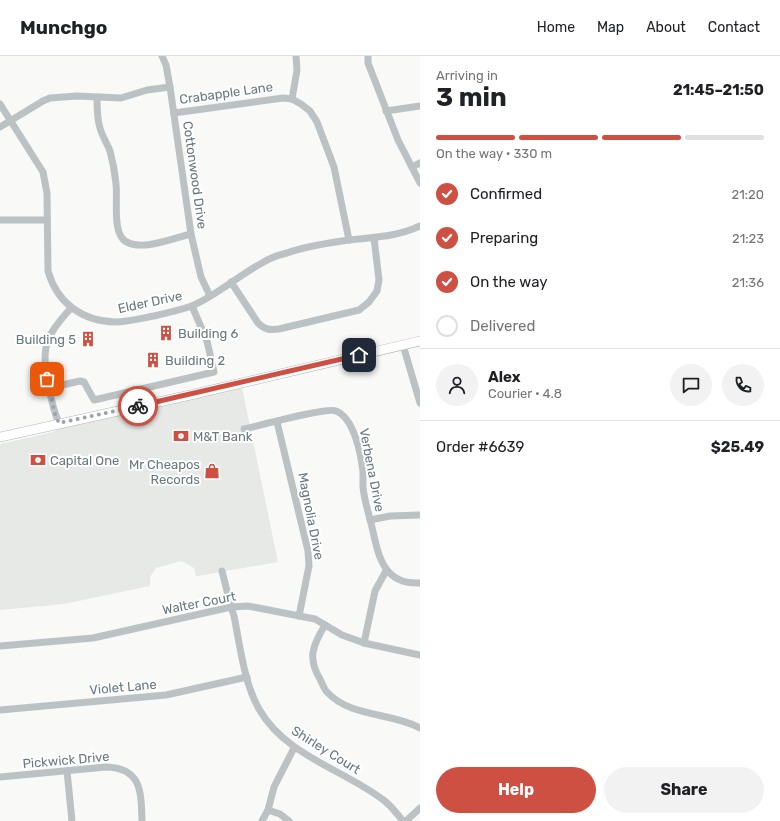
<!DOCTYPE html>
<html lang="en">
<head>
<meta charset="utf-8">
<style>
	:root { --surface:#fff; --page:#f2f2f2; --text:#202124; --muted:#757577; --line:#e0e0e0; --accent:#cd5043 }
	body { margin:0; font-family:Rubik,sans-serif; background:var(--page); color:var(--text); height:100vh; display:flex; flex-direction:column; font-size:15px; white-space:nowrap }
	* { box-sizing:border-box; margin:0 }
	p { font-size:13px; color:var(--muted) }
	.icon { flex:none; width:22px; height:22px; fill:none; stroke:currentColor; stroke-width:2; stroke-linecap:round; stroke-linejoin:round }
	.map { position:relative; flex:1; overflow:hidden }
	.panel { display:flex; flex-direction:column; background:var(--surface); width:360px }
	.panel>* { flex:none }
	.pin { position:absolute; display:grid; place-items:center; width:34px; height:34px; color:#fff; margin:-17px; border-radius:8px; box-shadow:0 2px 6px #0006 }
	.courier { position:absolute; display:grid; place-items:center; width:40px; height:40px; margin:-20px; border:3px solid #cd5043; border-radius:50%; background:#fff; color:#222; box-shadow:0 1px 5px #0007 }
	.headline em { font-style:normal; font-weight:700 }
	.headline div { display:flex; flex-direction:column-reverse }
	.headline { display:flex; align-items:center; justify-content:space-between; height:68px; padding:0 16px }
	h1 { font-size:26px; font-weight:700; line-height:30px }
	.bar { display:grid; grid-template-columns:repeat(4,1fr); gap:6px 4px; align-content:center; height:48px; padding:0 16px }
	.bar i { height:5px; border-radius:3px; background:var(--line) }
	.bar .current { background:var(--accent) }
	.bar p { grid-column:span 4 }
	.line { display:flex; align-items:center; gap:10px; padding:0 16px; border-top:1px solid var(--line) }
	.line div { flex:1 }
	.round { display:grid; place-items:center; flex:none; width:42px; height:42px; border-radius:21px; background:var(--page) }
	ol { padding:0 16px; list-style:none }
	li { display:flex; align-items:center; gap:12px; height:44px }
	li p { margin-inline-start:auto }
	li .icon { padding:4px; border-radius:50%; background:var(--accent); color:#fff; stroke-width:4 }
	li:last-child { color:var(--muted) }
	li i { width:22px; height:22px; border:2px solid var(--line); border-radius:50% }
	.cta { display:flex; gap:8px; margin-top:auto; padding:8px 16px }
	.cta a { flex:1; height:46px; border-radius:24px; background:var(--accent); color:#fff; font-size:16px; font-weight:700; line-height:46px; text-align:center }
	.cta a+a { background:var(--page); color:var(--text) }
	header { display:flex; align-items:center; gap:24px; box-sizing:border-box; height:56px; padding:0 20px; background:var(--surface); border-bottom:1px solid var(--line) }
	header strong { font-size:19px }
	nav { display:flex; gap:22px; margin-inline-start:auto; font-size:14px }
	main { display:flex; flex:1; min-height:0 }
	.map>svg:first-child { display:block }
	.built { fill:#e7e9e7 }
	.lines { fill:none; stroke-linecap:round; stroke-linejoin:round }
	.major-casing { stroke:#b1b6b9; stroke-width:10 }
	.minor { stroke:#bcc2c4; stroke-width:7 }
	.major { stroke:#fff; stroke-width:9 }
	.done { stroke:#9aa5a8; stroke-width:4; stroke-dasharray:0 7.2 }
	.route { stroke:#cd5043; stroke-width:5 }
	.labels { text-anchor:middle; dominant-baseline:central; stroke-width:4; stroke-linejoin:round; paint-order:stroke }
	.street-label { font-size:13px; fill:#67787e; stroke:#fff }
	.poi-label { font-size:13px; fill:#67787e; stroke:#fff; text-anchor:start }
</style>
</head>
<body>
<header>
<strong>Munchgo</strong>
<nav><a>Home</a><a>Map</a><a>About</a><a>Contact</a></nav>
</header>
<main>
<div class="map">
<svg width="420" height="765" viewBox="0 0 420 765">
	<rect width="100%" height="100%" fill="#f9f9f7"/>
	<path class="built" d="M241,327L278,506L198,520H196L194,512L181,505L156,512L150,521V530L64,548L0,554V388L53,376L72,364Z"/>
	<g class="lines">
		<defs>
			<path id="major" d="M0,381L186,340L420,285"/>
		</defs>
		<use href="#major" class="major-casing"/>
		<g class="minor">
			<path d="M162,0L166,9L170,31L191,178L201,221L210,240"/>
			<path d="M368,0V7L398,84L420,127"/>
			<path d="M97,42C97,52 97,63 100,72C102,80 107,87 110,95C113,106 115,117 116,128C118,142 112,176 125,185C141,196 174,182 191,178"/>
			<path d="M292,43L297,14L296,0"/>
			<path d="M0,48L43,116L47,137L48,215C57,247 82,265 115,266C128,266 142,262 154,260C167,257 180,254 192,250C217,239 238,220 262,207C269,202 279,199 287,197C306,190 329,187 349,184C374,181 397,181 420,170"/>
			<path d="M386,55L420,50"/>
			<path d="M174,57L283,42L292,43L301,48L310,55L317,66L334,111L349,184"/>
			<path d="M0,71L43,45L50,42L77,40L121,42L147,34L170,31"/>
			<path d="M412,111L420,107"/>
			<path d="M0,164H46"/>
			<path d="M231,226L258,267C265,274 270,274 279,273L359,254L369,246L377,235L379,224L374,182"/>
			<path d="M403,289L420,347"/>
			<path d="M49,332L80,325L84,326L94,344L214,316L207,285L192,250"/>
			<path d="M277,366L308,495L309,510L299,560"/>
			<path d="M59,367C54,356 51,343 49,331C40,292 45,281 71,252"/>
			<path d="M244,373C258,370 327,351 336,355C354,362 361,398 363,416C363,421 363,426 363,431C364,443 368,455 371,467C378,496 381,529 420,527"/>
			<path d="M370,464L390,460L420,459"/>
			<path d="M222,515L231,551L234,560C240,589 244,627 259,653C285,699 342,713 382,743C390,748 397,758 403,765"/>
			<path d="M325,569C313,589 307,602 320,623C322,627 324,633 327,636C351,662 391,656 420,672"/>
			<path d="M364,587L375,535L386,515"/>
			<path d="M0,590L93,582L231,551L248,550L315,563L342,579L364,587L420,599"/>
			<path d="M0,654L166,639L247,621"/>
			<path d="M67,715L72,765"/>
			<path d="M0,721L106,711C142,712 141,736 142,765"/>
			<path d="M268,754L280,758L289,765"/>
			<path d="M262,765L268,754L274,731L294,692"/>
			<path d="M406,765L420,752"/>
		</g>
		<use href="#major" class="major"/>
	</g>
	<g class="lines">
		<path class="done" d="M47,323L55,358L59,367L138,350"/>
		<path class="route" d="M138,350L359,299"/>
	</g>
	<defs>
		<symbol id="building-bare" viewBox="-9 -9 18 18"><path d="M-4-6H4V6H1V3H-1V6H-4ZM-2.5-4.3h1.7v1.8h-1.7ZM.8-4.3h1.7v1.8H.8ZM-2.5-1h1.7V.8h-1.7ZM.8-1h1.7V.8H.8Z" fill="#cd5043" stroke="#fff" stroke-width="2.5" paint-order="stroke"/></symbol>
		<symbol id="bank-bare" viewBox="-9 -9 18 18"><path d="M-6-4H6V4H-6ZM0-2.3a2.3 2.3 0 1 0 0 4.6a2.3 2.3 0 1 0 0-4.6Z" fill="#cd5043" stroke="#fff" stroke-width="2.5" paint-order="stroke"/></symbol>
		<symbol id="shop-bare" viewBox="-9 -9 18 18"><path d="M-5-2.5h2.3a2.7 3.5 0 0 1 5.4 0H5L5.5 6h-11ZM-1.5-2.5h3a1.5 2.3 0 0 0-3 0Z" fill="#cd5043" stroke="#fff" stroke-width="2.5" paint-order="stroke"/></symbol>
	</defs>
	<g fill-rule="evenodd">
		<use href="#building-bare" x="155" y="266" width="22" height="22"/>
		<use href="#building-bare" x="77" y="272" width="22" height="22"/>
		<use href="#building-bare" x="142" y="293" width="22" height="22"/>
		<use href="#bank-bare" x="170" y="369" width="22" height="22"/>
		<use href="#bank-bare" x="27" y="393" width="22" height="22"/>
		<use href="#shop-bare" x="201" y="404" width="22" height="22"/>
	</g>
	<g class="labels">
		<g class="street-label">
			<text transform="translate(226 37) rotate(-8)">Crabapple Lane</text>
			<text transform="translate(195 119) rotate(82)">Cottonwood Drive</text>
			<text transform="translate(150 246) rotate(-12)">Elder Drive</text>
			<text transform="translate(372 414) rotate(79)">Verbena Drive</text>
			<text transform="translate(311 460) rotate(79)">Magnolia Drive</text>
			<text transform="translate(199 547) rotate(-11)">Walter Court</text>
			<text transform="translate(123 631) rotate(-5)">Violet Lane</text>
			<text transform="translate(326 694) rotate(32)">Shirley Court</text>
			<text transform="translate(66 704) rotate(-5)">Pickwick Drive</text>
		</g>
		<g class="poi-label">
			<text x="178" y="277">Building 6</text>
			<text x="76" y="283" text-anchor="end">Building 5</text>
			<text x="165" y="304">Building 2</text>
			<text x="193" y="380">M&amp;T Bank</text>
			<text x="50" y="404">Capital One</text>
			<text x="200" y="408" text-anchor="end">Mr Cheapos<tspan x="200" dy="15">Records</tspan></text>
		</g>
	</g>
</svg>
<div class="pin" style="left:47px;top:323px;background:#ea580c"><svg class="icon" aria-label="bag" viewBox="0 0 24 24"><path d="M5 8h14l-1 12H6zM9 8a3 3 0 0 1 6 0"/></svg></div>
<div class="pin" style="left:359px;top:299px;background:#1f2937"><svg class="icon" aria-label="home" viewBox="0 0 24 24"><path d="M3 11l9-7 9 7M6 9v11h12V9"/></svg></div>
<div class="courier" style="left:138px;top:350px"><svg class="icon" aria-label="bike" viewBox="0 0 24 24"><circle cx="6" cy="16" r="4"/><circle cx="18" cy="16" r="4"/><path d="M6 16l4-8h5l3 8M10 8l3 8H6M13 5h3"/></svg></div>
</div>
<section class="panel">
<div class="headline"><div><h1>3 min</h1><p>Arriving in</p></div><em>21:45–21:50</em></div>
<div class="bar"><i class="current"></i><i class="current"></i><i class="current"></i><i></i><p>On the way · 330 m</p></div>
<ol>
<li><svg class="icon" aria-label="check" viewBox="0 0 24 24"><path d="M5 12l5 5 9-10"/></svg>Confirmed<p>21:20</p></li>
<li><svg class="icon" aria-label="check" viewBox="0 0 24 24"><path d="M5 12l5 5 9-10"/></svg>Preparing<p>21:23</p></li>
<li><svg class="icon" aria-label="check" viewBox="0 0 24 24"><path d="M5 12l5 5 9-10"/></svg>On the way<p>21:36</p></li>
<li><i></i>Delivered</li>
</ol>
<div class="line" style="height:72px"><a class="round"><svg class="icon" aria-label="person" viewBox="0 0 24 24"><circle cx="12" cy="8" r="4"/><path d="M4 21q1-7 8-7t8 7"/></svg></a><div><b>Alex</b><p>Courier · 4.8</p></div><a class="round"><svg class="icon" aria-label="chat" viewBox="0 0 24 24"><path d="M4 5h16v11H9l-5 4z"/></svg></a><a class="round"><svg class="icon" aria-label="phone" viewBox="0 0 24 24"><path d="M5 4h4l2 5-3 2q2 4 5 5l2-3 5 2v4C11 20 4 13 5 4z"/></svg></a></div>
<div class="line" style="height:52px"><div>Order #6639</div><b>$25.49</b></div>
<div class="cta"><a>Help</a><a>Share</a></div>
</section>
</main>
</body>
</html>
